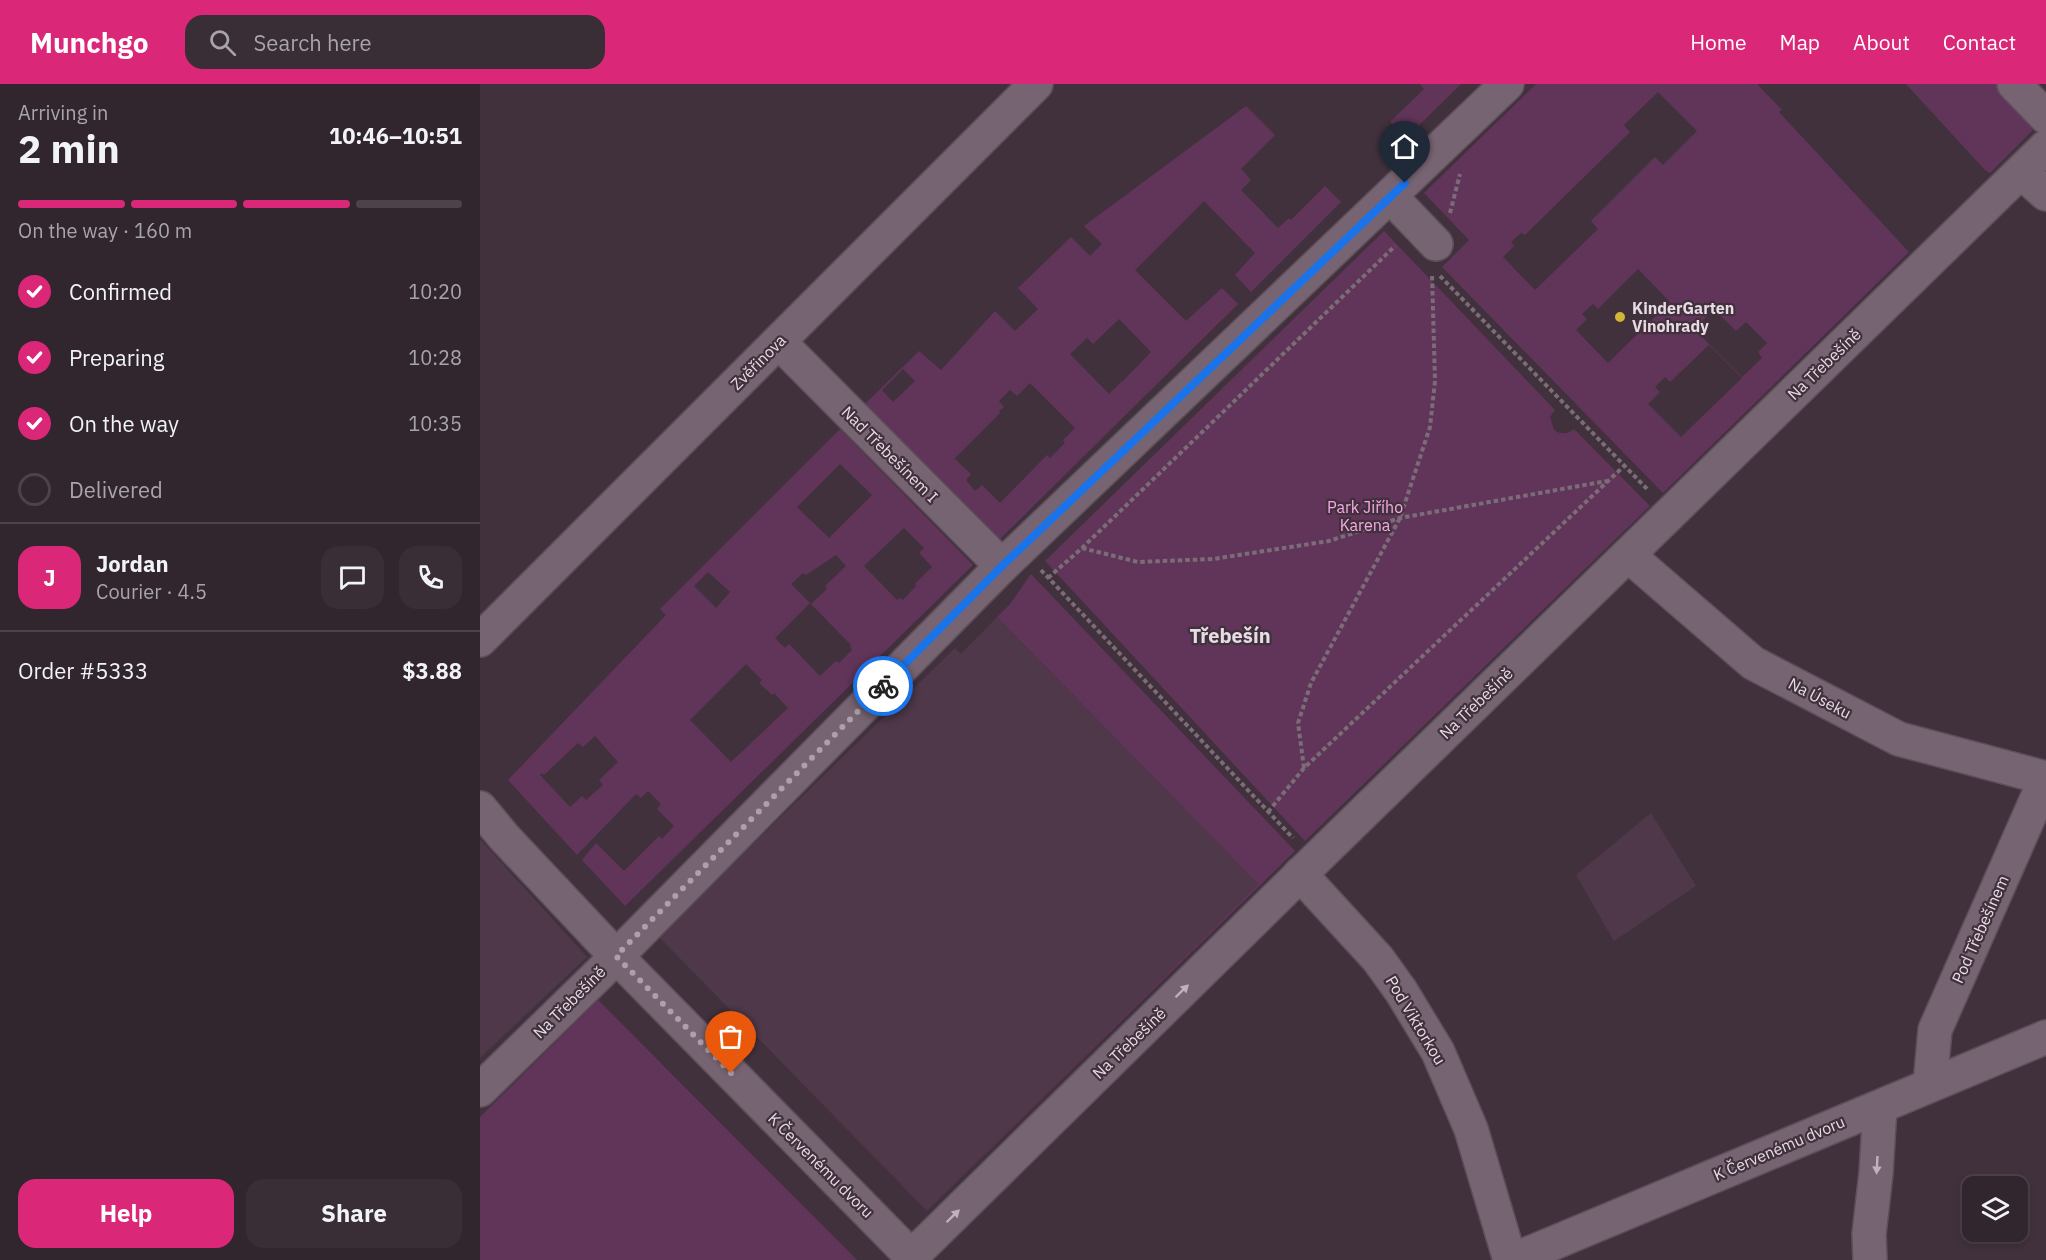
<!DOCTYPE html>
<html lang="en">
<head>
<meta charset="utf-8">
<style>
	:root { --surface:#31252e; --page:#392d36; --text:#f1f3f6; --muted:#a8a5aa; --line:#4c424a; --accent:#db2777 }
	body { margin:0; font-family:"IBM Plex Sans",sans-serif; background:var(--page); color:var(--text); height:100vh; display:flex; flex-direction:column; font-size:22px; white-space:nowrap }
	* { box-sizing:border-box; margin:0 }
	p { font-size:20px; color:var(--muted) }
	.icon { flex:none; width:33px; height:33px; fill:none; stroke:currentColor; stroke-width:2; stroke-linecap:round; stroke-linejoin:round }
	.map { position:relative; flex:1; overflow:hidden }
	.sheet { display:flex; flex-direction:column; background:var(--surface); width:480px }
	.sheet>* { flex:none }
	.buttons { position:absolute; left:1482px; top:1092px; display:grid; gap:12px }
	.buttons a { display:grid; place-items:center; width:66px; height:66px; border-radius:12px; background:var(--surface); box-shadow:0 3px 9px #0003,0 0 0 2px var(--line); font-size:30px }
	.pin { position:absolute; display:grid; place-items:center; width:51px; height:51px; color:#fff; margin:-62px -26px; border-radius:50% 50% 50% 0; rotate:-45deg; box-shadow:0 0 6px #0007 }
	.pin .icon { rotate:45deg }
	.courier { position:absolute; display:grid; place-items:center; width:60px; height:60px; margin:-30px; border:4px solid #1a73e8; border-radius:50%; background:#fff; color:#222; box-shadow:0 2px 8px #0007 }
	.overview em { font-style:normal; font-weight:800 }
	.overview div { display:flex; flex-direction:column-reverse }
	.overview { display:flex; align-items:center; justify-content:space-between; height:102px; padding:0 18px }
	h1 { font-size:39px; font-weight:800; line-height:45px }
	.bar { display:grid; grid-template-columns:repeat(4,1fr); gap:9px 6px; align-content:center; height:72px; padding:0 18px }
	.bar i { height:8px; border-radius:4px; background:var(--line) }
	.bar .on { background:var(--accent) }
	.bar p { grid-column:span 4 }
	.line { display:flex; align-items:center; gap:15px; padding:0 18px; border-top:2px solid var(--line) }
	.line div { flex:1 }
	.round { display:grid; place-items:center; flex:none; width:63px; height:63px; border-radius:18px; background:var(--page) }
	ol { padding:0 18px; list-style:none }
	li { display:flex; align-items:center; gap:18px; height:66px }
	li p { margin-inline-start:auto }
	li .icon { padding:6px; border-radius:50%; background:var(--accent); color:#fff; stroke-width:4 }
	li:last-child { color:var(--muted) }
	li i { width:33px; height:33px; border:3px solid var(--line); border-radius:50% }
	.button { display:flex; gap:12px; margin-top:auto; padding:12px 18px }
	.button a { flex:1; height:69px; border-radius:18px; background:var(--accent); color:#fff; font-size:24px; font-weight:800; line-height:69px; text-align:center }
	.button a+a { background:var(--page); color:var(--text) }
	header { display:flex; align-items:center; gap:36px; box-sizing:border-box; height:84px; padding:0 30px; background:var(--accent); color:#fff }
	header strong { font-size:28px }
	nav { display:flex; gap:33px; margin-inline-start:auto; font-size:21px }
	.search { width:420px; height:54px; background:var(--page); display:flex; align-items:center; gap:15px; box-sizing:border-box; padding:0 21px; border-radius:18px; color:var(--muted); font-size:22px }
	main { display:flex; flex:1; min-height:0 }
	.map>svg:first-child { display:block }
	.built { fill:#4e3849 }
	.green { fill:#613559; fill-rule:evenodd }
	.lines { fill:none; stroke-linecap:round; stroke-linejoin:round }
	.minor-casing { stroke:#5d4f5a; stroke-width:36 }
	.path { stroke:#7b6d77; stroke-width:4; stroke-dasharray:4.5 3; stroke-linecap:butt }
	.minor { stroke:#776472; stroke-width:33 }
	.oneway { fill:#c0b2bc }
	.done { stroke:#ada0aa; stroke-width:6; stroke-dasharray:0 10.8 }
	.route { stroke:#1a73e8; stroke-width:8 }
	.poi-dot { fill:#d4b635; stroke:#41313d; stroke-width:2 }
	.labels { text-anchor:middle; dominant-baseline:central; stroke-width:4.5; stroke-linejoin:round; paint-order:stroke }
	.poi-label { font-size:16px; font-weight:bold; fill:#e7dce4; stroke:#41313d; text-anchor:start }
	.street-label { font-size:16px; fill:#e7dce4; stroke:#41313d }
	.park-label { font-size:16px; fill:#f9a9e8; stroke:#41313d }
	.quarter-label { font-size:20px; font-weight:bold; fill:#e7dce4; stroke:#41313d }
</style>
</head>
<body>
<header>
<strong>Munchgo</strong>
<div class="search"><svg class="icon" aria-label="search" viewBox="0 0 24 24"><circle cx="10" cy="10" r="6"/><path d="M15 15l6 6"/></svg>Search here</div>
<nav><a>Home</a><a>Map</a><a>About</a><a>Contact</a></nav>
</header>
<main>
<section class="sheet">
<div class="overview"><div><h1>2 min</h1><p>Arriving in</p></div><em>10:46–10:51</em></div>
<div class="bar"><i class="on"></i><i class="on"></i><i class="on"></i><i></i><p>On the way · 160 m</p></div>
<ol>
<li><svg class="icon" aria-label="check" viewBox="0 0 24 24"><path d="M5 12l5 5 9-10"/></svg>Confirmed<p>10:20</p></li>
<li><svg class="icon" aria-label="check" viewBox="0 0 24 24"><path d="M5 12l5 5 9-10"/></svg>Preparing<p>10:28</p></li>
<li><svg class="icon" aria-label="check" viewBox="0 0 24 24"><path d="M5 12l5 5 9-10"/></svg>On the way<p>10:35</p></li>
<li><i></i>Delivered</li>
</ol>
<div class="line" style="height:108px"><b class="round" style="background:var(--accent);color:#fff">J</b><div><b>Jordan</b><p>Courier · 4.5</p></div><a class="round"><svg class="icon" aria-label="chat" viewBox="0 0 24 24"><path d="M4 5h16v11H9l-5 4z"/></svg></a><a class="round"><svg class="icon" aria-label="phone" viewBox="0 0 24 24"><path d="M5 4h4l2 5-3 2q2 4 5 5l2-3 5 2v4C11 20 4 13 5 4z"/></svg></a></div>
<div class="line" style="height:78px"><div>Order #5333</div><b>$3.88</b></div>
<div class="button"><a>Help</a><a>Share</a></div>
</section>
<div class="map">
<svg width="1566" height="1176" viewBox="0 0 1566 1176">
	<rect width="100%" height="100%" fill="#41313d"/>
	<g class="built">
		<path d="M517,533L778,800L447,1127L178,852L475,564L481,570Z"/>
		<path d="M1171,729L1216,802L1134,857L1096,791Z"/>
		<path d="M0,755L107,873L0,974Z"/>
	</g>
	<g class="green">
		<path d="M940,0H981L926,54L910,38L944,5Z"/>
		<path d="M1056,0H1277L1302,26L1299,28L1429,168L1183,409L962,183L989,156L944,109ZM1178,8L1217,47L1183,81L1175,73L1111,137L1118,145L1055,206L1023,173L1034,162L1031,158L1041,149L1045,151L1150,48L1144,41ZM1158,185L1190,218L1128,279L1096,246L1107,235L1102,230L1113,220L1118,225ZM1234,225L1256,247L1266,238L1287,259L1278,268L1282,274L1262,293L1214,245ZM1229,261L1262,294L1201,353L1168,320L1180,308L1175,303L1185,293L1190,298Z"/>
		<path d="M1426,0H1522L1548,28L1553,46L1510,89L1505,86Z"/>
		<path d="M766,22L795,51L761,85L771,96L761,106L798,144L809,134L811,136L845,102L861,118L771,208L755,191L775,169L724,117L655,186L706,237L742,204L758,220L519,456L385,320L439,267L461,286L515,227L535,247L558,225L538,204L591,153L610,172L622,160L604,142ZM639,235L671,268L643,297H642L629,310L590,270L607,254L613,260ZM423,285L435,297L413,318L402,306ZM550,299L595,344L583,356L585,359L570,374L567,371L520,419L502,401L495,407L486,396L491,390L475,375H474L520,329L519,327L524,323L519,317L530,306L537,312Z"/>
		<path d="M904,147L1075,326L1070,333L1074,346C1081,351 1088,350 1094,345L1170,422L825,757L565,477Z"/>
		<path d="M360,345L493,481L145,822L102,776L116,759L144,787L179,752L182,755L194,742L177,725L181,720L168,707L161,714L156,710L97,771L28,696L186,531L180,525ZM360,380L392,411L349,454L317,423ZM424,444L444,464L439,469L452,483L435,500L436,502L423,516L420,514L417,516L384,482ZM356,471L366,482L345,502L347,505L331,520L371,561L370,563L372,566L359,579L356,577L340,592L309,560L305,564L295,554L330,519L311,500L323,489L326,491ZM228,488L250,508L236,524L214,502ZM266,580L282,596L279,599L292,611L294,609L308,624L251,678L210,636ZM115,652L138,678L119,696L123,701L106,716L102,712L90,723L60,691L62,689L64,691L98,659L103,663Z"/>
		<path d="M551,490L815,767L447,1127L778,800L517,533L530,520Z"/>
		<path d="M118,916L377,1176H0V1033Z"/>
	</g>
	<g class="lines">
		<defs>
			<g id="minor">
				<path d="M1534,0L1566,33"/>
				<path d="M1541,88L1566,110"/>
				<path d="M910,112L956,160"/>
				<path d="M299,258L522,482"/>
				<path d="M1148,471L1273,579L1419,655L1566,694"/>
				<path d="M0,556L556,0"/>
				<path d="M0,724L24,753L136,872L435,1176"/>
				<path d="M820,790L898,875L921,907L958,968L991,1045L1030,1176"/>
				<path d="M1450,1001L1455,946L1566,694"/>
				<path d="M0,1006L120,889L522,482L1027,0"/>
				<path d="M428,1176L836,775L1566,63"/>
				<path d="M1033,1176L1566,953"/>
				<path d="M1390,1176L1389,1150L1396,1089L1400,1023"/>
			</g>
		</defs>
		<use href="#minor" class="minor-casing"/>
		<g class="path">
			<path d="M970,129L980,90"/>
			<path d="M960,192L1168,406"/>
			<path d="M602,464L658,478L733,475L849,457L920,434L1127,397"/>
			<path d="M561,486L813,754"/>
			<path d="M568,494L602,464L915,162"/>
			<path d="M824,684L818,639L831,599L920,434L950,343L955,297L952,190"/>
			<path d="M788,728L824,684L1144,382"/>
		</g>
		<use href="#minor" class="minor"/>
	</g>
	<defs><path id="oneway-solid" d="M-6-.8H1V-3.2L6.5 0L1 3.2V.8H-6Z" transform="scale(1.5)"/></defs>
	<g class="oneway">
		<use href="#oneway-solid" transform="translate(702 907) rotate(-44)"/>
		<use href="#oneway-solid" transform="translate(1397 1081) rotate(93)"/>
		<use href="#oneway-solid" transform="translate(473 1132) rotate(-44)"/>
	</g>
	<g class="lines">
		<path class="done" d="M251,989L136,872L403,602"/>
		<path class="route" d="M403,602L522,482L925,99"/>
	</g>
	<circle class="poi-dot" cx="1140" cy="233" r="6"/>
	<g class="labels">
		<g class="poi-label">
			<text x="1152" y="224">KinderGarten<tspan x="1152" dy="18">Vinohrady</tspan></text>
		</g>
		<g class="street-label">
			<text transform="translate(278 278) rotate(-45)">Zvěřinova</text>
			<text transform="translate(1344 280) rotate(-44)">Na Třebešíně</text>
			<text transform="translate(410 370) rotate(45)">Nad Třebešínem I</text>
			<text transform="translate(1340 614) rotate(28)">Na Úseku</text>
			<text transform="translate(996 619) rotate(-44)">Na Třebešíně</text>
			<text transform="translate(1500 845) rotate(-66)">Pod Třebešínem</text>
			<text transform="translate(89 918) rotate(-45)">Na Třebešíně</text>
			<text transform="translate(936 936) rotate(59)">Pod Viktorkou</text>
			<text transform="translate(649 959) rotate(-44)">Na Třebešíně</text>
			<text transform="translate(1299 1064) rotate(-23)">K Červenému dvoru</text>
			<text transform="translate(341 1081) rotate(45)">K Červenému dvoru</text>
		</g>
		<g class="park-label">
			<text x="885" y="423">Park Jiřího<tspan x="885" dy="18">Karena</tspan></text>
		</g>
		<g class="quarter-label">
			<text x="750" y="551">Třebešín</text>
		</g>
	</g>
</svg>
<div class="buttons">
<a><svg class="icon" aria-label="layers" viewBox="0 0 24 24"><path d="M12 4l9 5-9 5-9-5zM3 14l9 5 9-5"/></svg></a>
</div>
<div class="pin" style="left:251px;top:989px;background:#ea580c"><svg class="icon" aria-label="bag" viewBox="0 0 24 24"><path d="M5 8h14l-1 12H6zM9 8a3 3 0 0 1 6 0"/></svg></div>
<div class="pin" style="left:925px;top:99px;background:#1f2937"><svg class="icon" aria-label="home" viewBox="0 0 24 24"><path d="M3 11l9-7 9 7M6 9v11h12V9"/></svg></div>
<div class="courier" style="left:403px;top:602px"><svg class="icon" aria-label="bike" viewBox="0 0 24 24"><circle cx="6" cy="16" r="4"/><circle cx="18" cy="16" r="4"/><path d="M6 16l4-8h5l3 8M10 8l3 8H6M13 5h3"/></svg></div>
</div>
</main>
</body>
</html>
